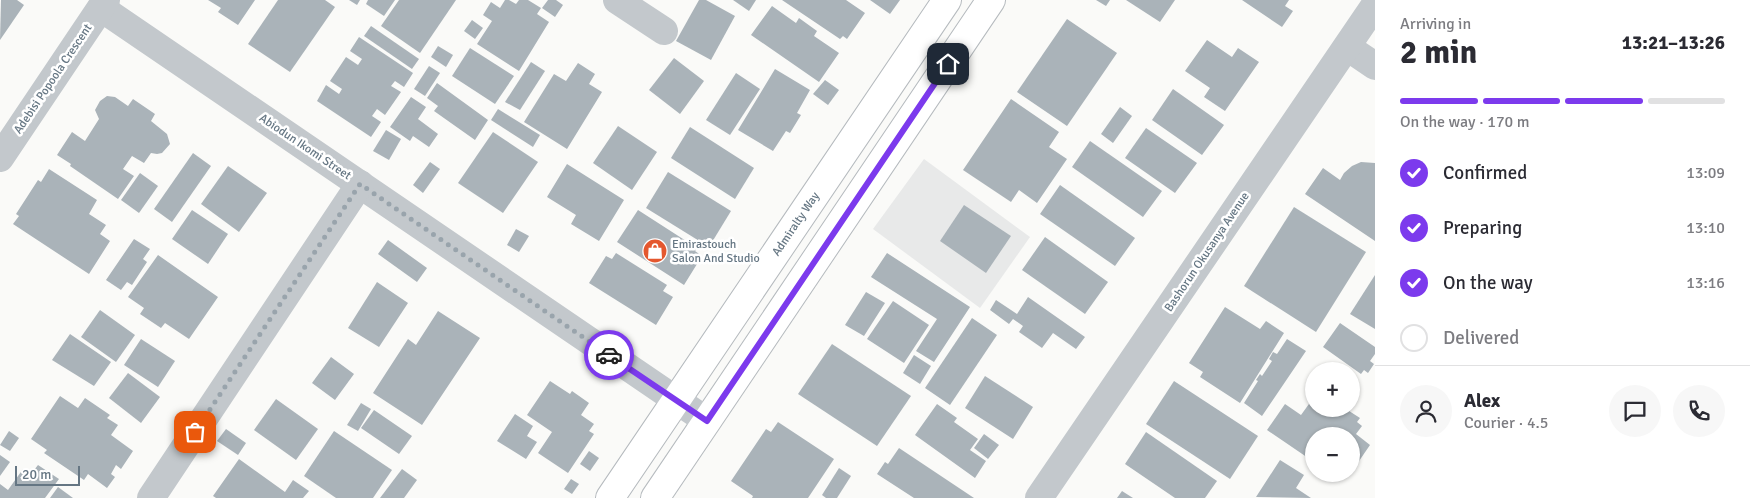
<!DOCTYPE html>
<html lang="en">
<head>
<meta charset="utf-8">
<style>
	:root { --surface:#fff; --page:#f7f7f7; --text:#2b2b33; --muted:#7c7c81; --line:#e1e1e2; --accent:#7c3aed }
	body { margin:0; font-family:Signika,sans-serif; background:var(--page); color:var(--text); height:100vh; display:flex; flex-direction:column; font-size:19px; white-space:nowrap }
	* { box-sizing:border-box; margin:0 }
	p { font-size:16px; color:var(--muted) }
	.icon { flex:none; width:28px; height:28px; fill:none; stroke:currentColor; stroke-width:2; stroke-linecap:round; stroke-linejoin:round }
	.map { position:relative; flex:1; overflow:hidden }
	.panel { display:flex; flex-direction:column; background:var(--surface); width:375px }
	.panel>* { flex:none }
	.controls { position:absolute; left:1305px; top:362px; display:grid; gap:10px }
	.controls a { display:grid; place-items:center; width:55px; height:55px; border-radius:50%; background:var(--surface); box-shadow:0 1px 4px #0004; font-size:25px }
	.scale { position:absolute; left:15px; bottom:12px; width:65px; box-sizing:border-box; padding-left:5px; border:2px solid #657683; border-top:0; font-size:14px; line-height:18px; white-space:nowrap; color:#657683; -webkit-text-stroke:4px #fff; paint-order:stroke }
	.pin { position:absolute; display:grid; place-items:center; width:42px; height:42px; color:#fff; margin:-21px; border-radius:10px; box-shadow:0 2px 8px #0006 }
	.courier { position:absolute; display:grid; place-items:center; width:50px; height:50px; margin:-25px; border:4px solid #7c3aed; border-radius:50%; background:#fff; color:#222; box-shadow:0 1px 6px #0007 }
	.head em { font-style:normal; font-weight:800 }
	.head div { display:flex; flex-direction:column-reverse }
	.head { display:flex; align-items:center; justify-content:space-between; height:85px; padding:0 25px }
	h1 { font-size:32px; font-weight:800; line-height:38px }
	.bar { display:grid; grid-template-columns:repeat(4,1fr); gap:8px 5px; align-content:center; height:60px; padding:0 25px }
	.bar i { height:6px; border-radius:4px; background:var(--line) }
	.bar .on { background:var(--accent) }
	.bar p { grid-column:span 4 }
	.line { display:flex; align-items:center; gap:12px; padding:0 25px; border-top:1px solid var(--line) }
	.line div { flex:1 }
	.round { display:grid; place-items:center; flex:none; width:52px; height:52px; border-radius:26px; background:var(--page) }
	ol { padding:0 25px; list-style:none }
	li { display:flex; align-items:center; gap:15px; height:55px }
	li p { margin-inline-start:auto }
	li .icon { padding:5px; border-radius:50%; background:var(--accent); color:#fff; stroke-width:4 }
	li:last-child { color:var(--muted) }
	li i { width:28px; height:28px; border:2px solid var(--line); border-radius:50% }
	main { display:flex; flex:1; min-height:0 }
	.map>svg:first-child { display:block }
	.built { fill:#e8e9e9 }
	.building { fill:#aab3b9 }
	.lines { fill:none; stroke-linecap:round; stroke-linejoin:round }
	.major-casing { stroke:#b5babe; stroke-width:30 }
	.minor { stroke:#c3c8cc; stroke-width:28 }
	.major { stroke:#fff; stroke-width:28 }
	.done { stroke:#99a4ac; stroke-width:5; stroke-dasharray:0 9 }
	.route { stroke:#7c3aed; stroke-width:6 }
	.labels { text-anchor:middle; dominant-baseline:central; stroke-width:5; stroke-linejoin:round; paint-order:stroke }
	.street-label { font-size:12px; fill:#657683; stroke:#fff }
	.poi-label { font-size:12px; fill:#657683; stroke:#fff; text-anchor:start }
</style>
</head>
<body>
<main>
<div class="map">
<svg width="1375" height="498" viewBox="0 0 1375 498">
	<rect width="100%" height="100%" fill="#fafaf8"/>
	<path class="built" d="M924,159L1030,237L980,308L873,229Z"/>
	<g class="building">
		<path d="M1,0H17L24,5L0,40Z"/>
		<path d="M208,0H255L238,25L218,12L221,8Z"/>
		<path d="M278,0H325L335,7L290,72L248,44Z"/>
		<path d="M349,0H360L357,5Z"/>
		<path d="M368,0H395L384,16L366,4Z"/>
		<path d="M399,0H456L420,53L381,26Z"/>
		<path d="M505,0H509L516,4L519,0H528L541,8L537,14L549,22L519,71L477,44L492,21L483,15L491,2L500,8Z"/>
		<path d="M548,0H556L563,5L555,17L542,8Z"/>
		<path d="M699,0H706L735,16L711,60L676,41Z"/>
		<path d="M733,0H756L749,11Z"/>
		<path d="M782,0H846L865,13L847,39L843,36L840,39Z"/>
		<path d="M870,0H900L890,14Z"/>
		<path d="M1096,0H1110L1106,6Z"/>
		<path d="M1126,0H1175L1160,22Z"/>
		<path d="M1242,0H1289L1285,6L1293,11L1282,27Z"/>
		<path d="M772,6L796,23L799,18L817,31L814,36L839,53L819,82L751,35Z"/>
		<path d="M1067,19L1117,53L1067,126L1017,92Z"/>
		<path d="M472,20L483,28L475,39L464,31Z"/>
		<path d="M371,26L419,59L412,69L364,36Z"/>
		<path d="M359,37L413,73L404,87L395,81L391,86L401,92L385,115L377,109L372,116L381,122L371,137L317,101L326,85L339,94L342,89L330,81L346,57L358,65L362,59L350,51Z"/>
		<path d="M1207,40L1232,57L1238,48L1259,62L1225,111L1204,97L1210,88L1185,71Z"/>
		<path d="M438,46L453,55L446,67L431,57Z"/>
		<path d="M470,48L514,76L495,104L452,76Z"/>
		<path d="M674,58L704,81L680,114L649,90Z"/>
		<path d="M531,62L545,71L520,110L505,102Z"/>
		<path d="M578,63L595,74L589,84L602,92L567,149L524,122L554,74L566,81Z"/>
		<path d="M429,66L440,73L425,96L414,89Z"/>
		<path d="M775,69L810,90L797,113L801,115L790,133L786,131L773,151L738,130Z"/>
		<path d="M736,73L760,89L730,135L706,120Z"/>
		<path d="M825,80L839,90L828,105L813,94Z"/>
		<path d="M437,83L488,120L475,140L434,111L438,106L427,98Z"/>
		<path d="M1173,89L1224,125L1202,155L1152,120Z"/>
		<path d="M107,96L115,97L128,106L133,99L155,114L151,121L167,134L170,144L162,153L157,154L151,153L144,163L132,156L123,169L134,176L118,199L70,166L71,164L57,155L72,132L85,141L99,119L95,110L100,101Z"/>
		<path d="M411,97L426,107L418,119L438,134L429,147L413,136L410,141L390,127Z"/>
		<path d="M1011,99L1059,132L1049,147L1067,159L1037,203L1019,190L1011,202L963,170Z"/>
		<path d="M1120,107L1132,116L1113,143L1101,134Z"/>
		<path d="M498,109L540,135L533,147L491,120Z"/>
		<path d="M618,126L657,152L632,190L593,163Z"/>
		<path d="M690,127L754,168L735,199L671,158Z"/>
		<path d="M1146,128L1197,163L1175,193L1125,158Z"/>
		<path d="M386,130L401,139L389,160L373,151Z"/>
		<path d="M493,132L538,162L503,213L458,183Z"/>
		<path d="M1090,141L1162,191L1143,217L1072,167Z"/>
		<path d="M193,153L211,166L172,222L154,209Z"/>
		<path d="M430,162L440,169L423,193L413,185Z"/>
		<path d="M1361,162L1375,163V241L1305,194L1323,168L1340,180L1344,173L1352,166Z"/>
		<path d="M567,164L624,200L599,241L571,224L576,215L547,197Z"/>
		<path d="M228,166L267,193L239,232L201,204Z"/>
		<path d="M49,169L97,200L89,214L106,225L100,234L110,241L89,274L13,224L19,216L16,214L38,180L41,182Z"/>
		<path d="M668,172L731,211L709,247L646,208Z"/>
		<path d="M140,173L158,186L139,213L121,200Z"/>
		<path d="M1060,185L1135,238L1115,266L1040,214Z"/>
		<path d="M964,205L1011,236L986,273L940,241Z"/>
		<path d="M1294,207L1366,252L1316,332L1244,286Z"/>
		<path d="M192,210L228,234L208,264L172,239Z"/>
		<path d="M638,210L697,248L695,251L702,256L684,285L617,242Z"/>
		<path d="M516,229L529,236L519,252L507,245Z"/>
		<path d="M1045,237L1108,282L1085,314L1022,270Z"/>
		<path d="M134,239L150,249L143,259L147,262L132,285L127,282L121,290L106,280Z"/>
		<path d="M388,240L427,268L417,282L378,254Z"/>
		<path d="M616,253L667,285L663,291L673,297L656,325L589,283L606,256L612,259Z"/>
		<path d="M887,253L970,307L934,362L916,351L937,319L871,277Z"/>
		<path d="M158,255L218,297L189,339L165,323L161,328L140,314L144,308L128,297Z"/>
		<path d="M1375,275V329L1350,314Z"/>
		<path d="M377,282L408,303L379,347L348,328Z"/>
		<path d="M866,292L885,303L864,336L845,325Z"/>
		<path d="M1028,297L1085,337L1076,349L1053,333L1042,348L1019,332L1023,326L1013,319L1009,324L990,310L996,300L1017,314Z"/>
		<path d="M893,301L929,325L904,363L867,339Z"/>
		<path d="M1225,307L1260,329L1266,321L1284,333L1240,403L1200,377L1203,372L1189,363Z"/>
		<path d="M100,310L135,335L116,362L81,337Z"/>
		<path d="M438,311L480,338L422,425L373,393L408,339L416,345Z"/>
		<path d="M972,318L997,335L950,405L925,388Z"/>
		<path d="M1340,323L1375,347V354L1370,361L1374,364L1368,373L1364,370L1361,374L1323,347Z"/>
		<path d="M70,334L111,362L94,386L52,360Z"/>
		<path d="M141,339L175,361L158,387L124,365Z"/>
		<path d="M1287,339L1306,351L1262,416L1244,403L1258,381L1256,380L1260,374L1262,376L1272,361L1269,359L1273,352L1277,354Z"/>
		<path d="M832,344L911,396L877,446L798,394Z"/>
		<path d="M914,355L931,366L920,384L903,373Z"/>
		<path d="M331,357L354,374L335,400L312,383Z"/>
		<path d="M128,373L160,397L141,423L109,398Z"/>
		<path d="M985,376L1033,407L1013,439L965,408Z"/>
		<path d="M550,381L570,394L572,391L589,403L581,415L594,424L589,431L594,434L568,473L538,453L552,432L527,415Z"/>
		<path d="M1174,381L1258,436L1230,479L1146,424Z"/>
		<path d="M60,396L78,408L85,398L110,415L107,418L118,425L111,435L133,451L121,469L116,465L111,474L115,477L107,488L88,474L84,480L44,453L47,450L31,439Z"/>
		<path d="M1314,397V409H1346L1360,418L1357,422L1362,426L1356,434L1370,445L1357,464L1351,460V436H1314V462L1267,430L1285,404L1301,415Z"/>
		<path d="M276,399L318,429L296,460L254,430Z"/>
		<path d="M361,403L371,409L358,431L347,425Z"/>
		<path d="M937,404L957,418L954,422L978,439L970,450L986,461L975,478L915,435Z"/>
		<path d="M374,410L412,436L399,454L361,428Z"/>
		<path d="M515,414L533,426L527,436L537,442L526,459L497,441Z"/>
		<path d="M778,422L834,459L808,498H752L753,496L731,481L766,429L771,432Z"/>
		<path d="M226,429L246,443L238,455L217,441Z"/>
		<path d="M9,431L19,438L10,451L0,445Z"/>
		<path d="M334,431L392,470L373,498H336L304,476Z"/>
		<path d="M1146,432L1217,481L1205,498H1175L1125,464Z"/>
		<path d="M984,434L999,445L988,459L974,448Z"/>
		<path d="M899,448L974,498H914L877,474L885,462L888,464Z"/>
		<path d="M589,451L599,458L590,471L580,464Z"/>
		<path d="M0,455L10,462L0,476Z"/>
		<path d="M239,459L285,492L293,480L309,491L303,498H216L213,496Z"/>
		<path d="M1280,460L1304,475L1296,488L1311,498L1256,497Z"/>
		<path d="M38,465L59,479L45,498H0V484L8,490L23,469L31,474Z"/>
		<path d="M839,468L851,476L837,498H826L822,495Z"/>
		<path d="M402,469L417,480L404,498H380Z"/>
		<path d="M571,479L579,484L572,494L564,489Z"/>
		<path d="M58,487L73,498H50Z"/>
		<path d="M1122,491L1133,498H1117Z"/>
	</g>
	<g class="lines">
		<defs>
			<g id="major">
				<path id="s1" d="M610,498L947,0"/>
				<path d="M655,498L991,0"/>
			</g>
		</defs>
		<use href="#major" class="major-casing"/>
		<g class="minor">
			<path d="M617,0L664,31"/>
			<path d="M101,8L707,421"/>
			<path d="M1347,47L1375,66"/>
			<path d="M0,158L106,0"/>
			<path d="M151,498L360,184"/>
			<path d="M1039,498L1375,5"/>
		</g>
		<use href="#major" class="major"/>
	</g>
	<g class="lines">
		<path class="done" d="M195,432L360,184L609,355"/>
		<path class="route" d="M609,355L707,421L948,64"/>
	</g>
	<defs>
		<symbol id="shop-disc" viewBox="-11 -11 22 22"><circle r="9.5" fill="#e4572e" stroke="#fff"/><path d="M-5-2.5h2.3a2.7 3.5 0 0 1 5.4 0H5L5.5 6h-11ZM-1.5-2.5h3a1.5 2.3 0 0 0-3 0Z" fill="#fff"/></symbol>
	</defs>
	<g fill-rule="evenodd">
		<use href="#shop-disc" x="641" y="237" width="28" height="28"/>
	</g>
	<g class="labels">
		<g class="street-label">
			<text transform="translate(53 79) rotate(-56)">Adebisi Popoola Crescent</text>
			<text transform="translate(305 147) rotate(34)">Abiodun Ikomi Street</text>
			<text stroke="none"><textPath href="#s1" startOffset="331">Admiralty Way</textPath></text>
			<text transform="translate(1207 252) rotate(-56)">Bashorun Okusanya Avenue</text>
		</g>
		<g class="poi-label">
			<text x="672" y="244">Emirastouch<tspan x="672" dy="14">Salon And Studio</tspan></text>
		</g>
	</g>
</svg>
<div class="controls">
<a>+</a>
<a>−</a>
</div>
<div class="scale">20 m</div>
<div class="pin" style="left:195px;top:432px;background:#ea580c"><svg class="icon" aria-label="bag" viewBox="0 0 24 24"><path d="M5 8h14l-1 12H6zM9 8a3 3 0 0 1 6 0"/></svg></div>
<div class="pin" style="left:948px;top:64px;background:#1f2937"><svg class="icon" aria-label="home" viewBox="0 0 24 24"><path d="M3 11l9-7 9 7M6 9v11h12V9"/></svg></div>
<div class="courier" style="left:609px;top:355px"><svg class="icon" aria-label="car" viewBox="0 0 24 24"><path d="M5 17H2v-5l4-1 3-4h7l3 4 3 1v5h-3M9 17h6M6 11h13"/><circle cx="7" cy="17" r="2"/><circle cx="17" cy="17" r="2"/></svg></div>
</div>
<section class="panel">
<div class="head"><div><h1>2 min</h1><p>Arriving in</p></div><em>13:21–13:26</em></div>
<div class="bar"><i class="on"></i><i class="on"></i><i class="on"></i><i></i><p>On the way · 170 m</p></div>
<ol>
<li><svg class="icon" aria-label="check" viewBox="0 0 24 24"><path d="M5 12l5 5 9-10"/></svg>Confirmed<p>13:09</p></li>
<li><svg class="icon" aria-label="check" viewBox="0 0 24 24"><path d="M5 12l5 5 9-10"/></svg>Preparing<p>13:10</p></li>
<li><svg class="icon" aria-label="check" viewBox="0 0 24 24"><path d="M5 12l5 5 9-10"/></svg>On the way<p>13:16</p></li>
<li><i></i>Delivered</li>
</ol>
<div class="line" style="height:90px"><a class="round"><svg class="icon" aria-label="person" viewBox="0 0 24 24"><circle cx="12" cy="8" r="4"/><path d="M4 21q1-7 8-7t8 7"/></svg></a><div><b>Alex</b><p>Courier · 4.5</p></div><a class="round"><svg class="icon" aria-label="chat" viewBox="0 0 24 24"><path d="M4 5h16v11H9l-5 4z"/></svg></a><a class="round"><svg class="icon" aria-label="phone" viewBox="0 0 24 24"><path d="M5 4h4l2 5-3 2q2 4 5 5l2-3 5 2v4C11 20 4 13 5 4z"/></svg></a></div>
</section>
</main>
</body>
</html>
